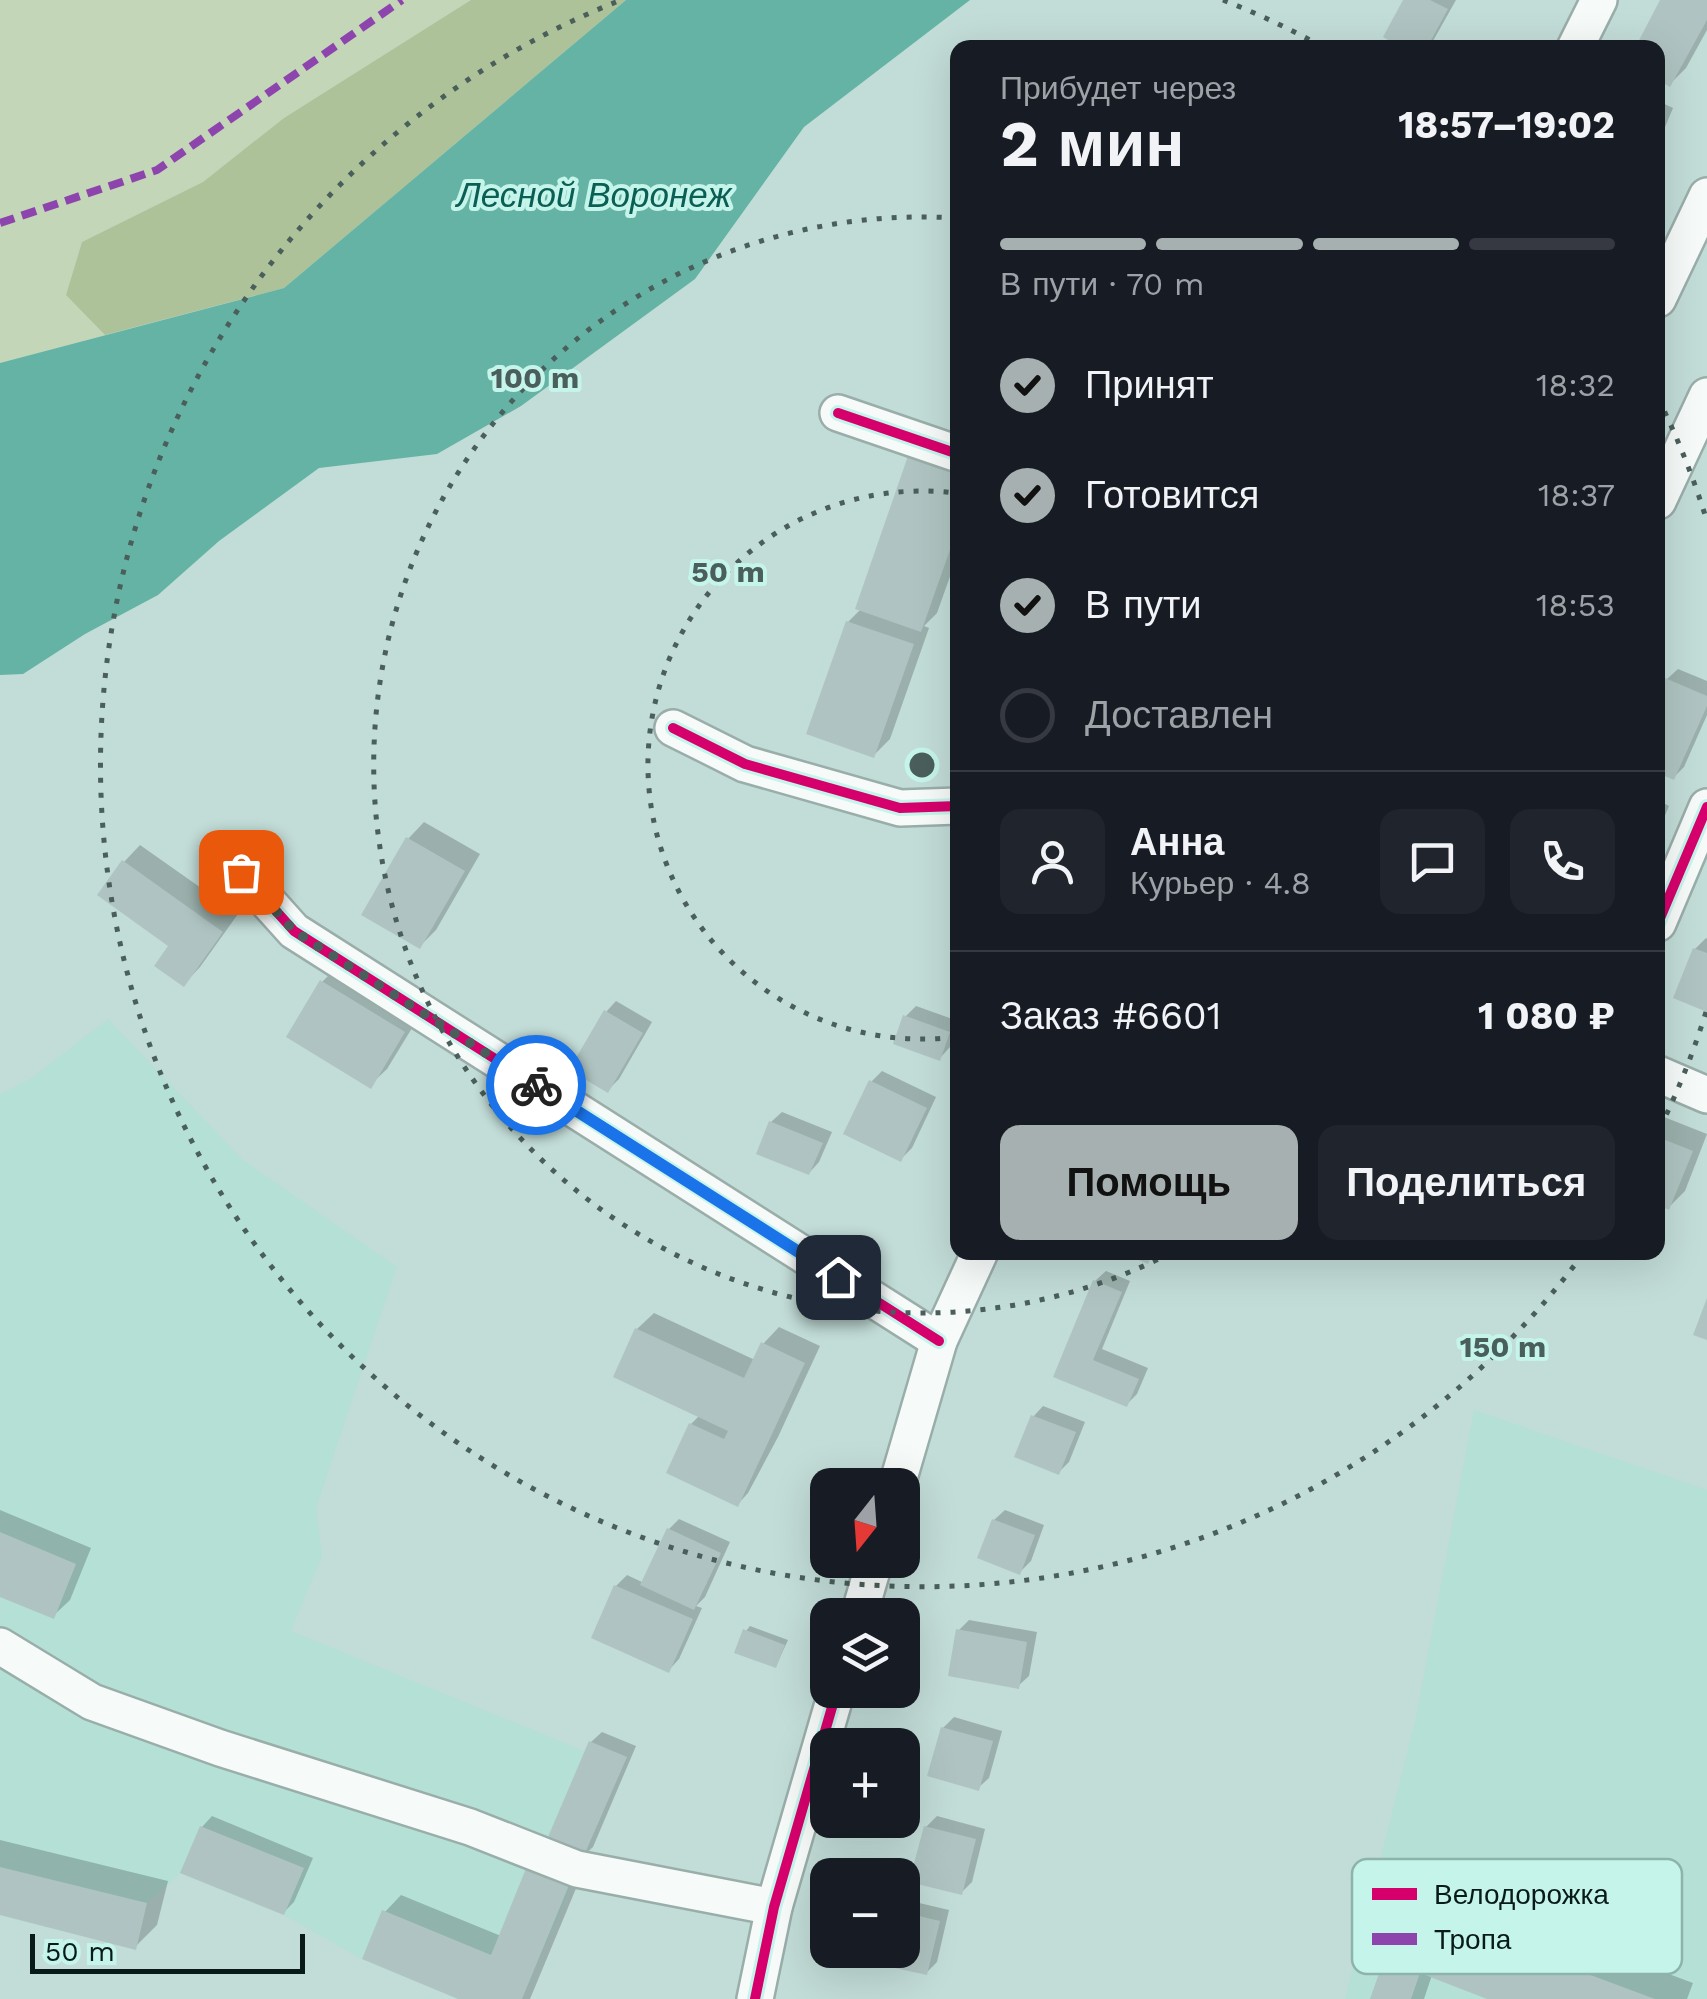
<!DOCTYPE html>
<html lang="ru">
<head>
<meta charset="utf-8">
<style>
	:root { --surface:#171b24; --page:#20242c; --text:#f1f3f6; --muted:#9ea1a6; --line:#363941; --accent:#a6b0b0 }
	body { margin:0; font-family:"Work Sans",sans-serif; background:var(--page); color:var(--text); height:100vh; display:flex; flex-direction:column; font-size:38px; white-space:nowrap }
	* { box-sizing:border-box; margin:0 }
	p { font-size:32px; color:var(--muted) }
	.icon { flex:none; width:55px; height:55px; fill:none; stroke:currentColor; stroke-width:2; stroke-linecap:round; stroke-linejoin:round }
	.map { position:relative; flex:1; overflow:hidden }
	.details { position:absolute; left:950px; top:40px; width:715px; height:1220px; display:flex; flex-direction:column; background:var(--surface); border-radius:20px; box-shadow:0 10px 40px #0002 }
	.details>* { flex:none }
	.needle { width:65px; rotate:197deg }
	.controls { position:absolute; left:810px; top:1468px; display:grid; gap:20px }
	.controls a { display:grid; place-items:center; width:110px; height:110px; border-radius:20px; background:var(--surface); box-shadow:0 10px 40px #0002; font-size:50px }
	.scale { position:absolute; left:30px; bottom:25px; width:275px; box-sizing:border-box; padding-left:10px; border:5px solid #091b18; border-top:0; font-size:28px; line-height:35px; white-space:nowrap; color:#091b18; -webkit-text-stroke:8px #c5f4ea; paint-order:stroke }
	.pin { position:absolute; display:grid; place-items:center; width:85px; height:85px; color:#fff; margin:-42px; border-radius:20px; box-shadow:0 5px 15px #0006 }
	.courier { position:absolute; display:grid; place-items:center; width:100px; height:100px; margin:-50px; border:8px solid #1a73e8; border-radius:50%; background:#fff; color:#222; box-shadow:0 2px 12px #0007 }
	.overview em { font-style:normal; font-weight:700 }
	.overview div { display:flex; flex-direction:column-reverse }
	.overview { display:flex; align-items:center; justify-content:space-between; height:170px; padding:0 50px }
	h1 { font-size:65px; font-weight:700; line-height:75px }
	.bar { display:grid; grid-template-columns:repeat(4,1fr); gap:15px 10px; align-content:center; height:120px; padding:0 50px }
	.bar i { height:12px; border-radius:8px; background:var(--line) }
	.bar .current { background:var(--accent) }
	.bar p { grid-column:span 4 }
	.line { display:flex; align-items:center; gap:25px; padding:0 50px; border-top:2px solid var(--line) }
	.line div { flex:1 }
	.round { display:grid; place-items:center; flex:none; width:105px; height:105px; border-radius:20px; background:var(--page) }
	ol { padding:0 50px; list-style:none }
	li { display:flex; align-items:center; gap:30px; height:110px }
	li p { margin-inline-start:auto }
	li .icon { padding:10px; border-radius:50%; background:var(--accent); color:#111; stroke-width:4 }
	li:last-child { color:var(--muted) }
	li i { width:55px; height:55px; border:5px solid var(--line); border-radius:50% }
	.primary-button { display:flex; gap:20px; margin-top:auto; padding:20px 50px }
	.primary-button a { flex:1; height:115px; border-radius:20px; background:var(--accent); color:#111; font-size:40px; font-weight:700; line-height:115px; text-align:center }
	.primary-button a+a { background:var(--page); color:var(--text) }
	.map>svg:first-child { display:block }
	.built { fill:#b4e0d6 }
	.green { fill:#c3d6b7 }
	.forest { fill:#adc299 }
	.water { fill:#65b3a5 }
	.shadow { fill:#0003 }
	.building { fill:#afc4c2 }
	.lines { fill:none; stroke-linecap:round; stroke-linejoin:round }
	.minor-casing { stroke:#99ada9; stroke-width:40 }
	.minor { stroke:#f6faf9; stroke-width:35 }
	.quiet { stroke:#8e44ad; stroke-width:8; stroke-dasharray:15 8; stroke-linecap:butt }
	.cycleway-casing { stroke:#c5f4ea; stroke-width:16 }
	.cycleway { stroke:#d6006c; stroke-width:10 }
	.done { stroke:#4a5f5b; stroke-width:10; stroke-dasharray:0 18 }
	.route { stroke:#1a73e8; stroke-width:12 }
	.ring { fill:none; stroke:#4a5f5b; stroke-width:5; stroke-dasharray:5 10 }
	.labels { text-anchor:middle; dominant-baseline:central; stroke-width:8; stroke-linejoin:round; paint-order:stroke }
	.water-label { font-size:35px; font-style:italic; fill:#0b5e53; stroke:#c5f4ea }
	.key { fill:#c5f4ea; stroke:#8db3ab; stroke-width:2.5 }
	.key-label { font-size:28px; fill:#091b18 }
	.centre { fill:#4a5f5b; stroke:#c5f4ea; stroke-width:5 }
	.ring-label { font-size:30px; text-anchor:middle; font-weight:bold; fill:#4a5f5b; stroke:#c5f4ea; stroke-width:8; stroke-linejoin:round; paint-order:stroke }
</style>
</head>
<body>
<div class="map">
<svg width="1707" height="1999" viewBox="0 0 1707 1999">
	<rect width="100%" height="100%" fill="#c2dcd7"/>
	<g class="built">
		<path d="M108,1019L243,1160L397,1267L316,1508L322,1556L291,1631L584,1751L589,1741L627,1757L522,1999H458L362,1959L284,1915L181,1873L147,1903L136,1950L0,1915V1094L30,1079Z"/>
		<path d="M1474,1410L1707,1490V1999H1345L1415,1722Z"/>
	</g>
	<path class="green" d="M0,0H471L284,118L203,182L82,242L66,295L105,335L0,363Z"/>
	<path class="forest" d="M471,0H626L284,288L105,335L66,295L82,242L203,182L284,118Z"/>
	<path class="water" d="M626,0H970L804,127L695,279L521,406L437,454L319,468L219,541L158,595L85,634L23,674L0,675V363L284,288Z"/>
	<g class="shadow">
		<path d="M1406,0H1456L1429,48H1407Z"/>
		<path d="M1663,0H1707V30L1686,68L1670,84L1658,77Z"/>
		<path d="M1658,101L1673,108L1658,144Z"/>
		<path d="M927,441L958,452V554L937,613L924,626L929,628L890,739L874,755L848,622L861,609L910,458Z"/>
		<path d="M1678,669L1707,681V715L1684,767L1673,778L1658,771V702L1667,679Z"/>
		<path d="M1658,800L1669,806L1658,832Z"/>
		<path d="M424,822L480,854L436,930L420,946L408,839Z"/>
		<path d="M140,845L238,914L200,967L184,984L172,945L124,862Z"/>
		<path d="M1706,938L1707,939V1009L1695,949Z"/>
		<path d="M339,965L420,1015L387,1069L370,1085L322,982Z"/>
		<path d="M616,1001L652,1022L619,1079L608,1090L606,1012Z"/>
		<path d="M916,1006L958,1021L950,1047L940,1058L905,1017Z"/>
		<path d="M882,1071L936,1097L912,1148L901,1159L871,1082Z"/>
		<path d="M782,1112L832,1132L819,1162L809,1173L771,1122Z"/>
		<path d="M1659,1115L1707,1134L1685,1191L1669,1207L1658,1203Z"/>
		<path d="M1106,1271L1130,1281L1102,1349L1148,1368L1137,1394L1127,1404L1056,1375L1095,1281Z"/>
		<path d="M654,1313L755,1360L763,1344L779,1327L820,1346L778,1437L748,1493L738,1504L669,1472L691,1424L700,1415L616,1376L637,1329Z"/>
		<path d="M1043,1406L1085,1422L1069,1462L1059,1472L1033,1417Z"/>
		<path d="M0,1510L91,1548L70,1600L53,1616L0,1594Z"/>
		<path d="M1005,1510L1044,1525L1031,1561L1020,1572L994,1520Z"/>
		<path d="M679,1519L730,1542L705,1597L696,1606L702,1608L679,1659L669,1670L594,1637L616,1586L627,1575L644,1583L669,1529Z"/>
		<path d="M969,1620L1037,1632L1029,1676L1018,1686L959,1630Z"/>
		<path d="M750,1626L788,1640L776,1666L746,1631Z"/>
		<path d="M954,1717L1002,1731L989,1778L978,1788L943,1728Z"/>
		<path d="M602,1732L636,1746L593,1847L580,1859L587,1862L530,1999H465L385,1912L401,1895L501,1936L550,1844L591,1742Z"/>
		<path d="M212,1816L313,1858L294,1902L284,1912L202,1827Z"/>
		<path d="M937,1816L985,1829L972,1882L961,1893L926,1827Z"/>
		<path d="M0,1840L168,1881L157,1925L135,1947L0,1913Z"/>
		<path d="M1427,1884L1693,1983L1687,1999H1494L1432,1975L1424,1999H1373L1405,1906Z"/>
		<path d="M915,1902L949,1910L937,1962L926,1973L896,1950H902L905,1913Z"/>
	</g>
	<g class="building">
		<path d="M1403,0H1430L1448,9L1427,48H1402L1383,37Z"/>
		<path d="M1660,0H1707V20L1670,87L1658,80V48H1635Z"/>
		<path d="M908,456L958,474V527L921,632L855,609Z"/>
		<path d="M846,621L914,644L874,758L806,734Z"/>
		<path d="M1665,678L1707,696V706L1674,780L1658,773V696Z"/>
		<path d="M406,837L465,871L420,949L361,915Z"/>
		<path d="M122,860L223,932L184,987L154,966L168,946L97,895Z"/>
		<path d="M1693,948L1707,953V1012L1673,998Z"/>
		<path d="M320,980L405,1032L371,1089L286,1037Z"/>
		<path d="M604,1010L643,1033L608,1093L569,1070Z"/>
		<path d="M903,1015L950,1032L940,1061L893,1044Z"/>
		<path d="M869,1080L927,1108L901,1162L843,1134Z"/>
		<path d="M769,1121L823,1143L809,1175L756,1154Z"/>
		<path d="M1658,1137L1693,1151L1669,1210L1658,1205Z"/>
		<path d="M1121,1252H1153L1148,1264Z"/>
		<path d="M1093,1280L1122,1292L1093,1360L1139,1379L1127,1407L1053,1377Z"/>
		<path d="M1707,1298V1340L1693,1335Z"/>
		<path d="M635,1328L744,1378L761,1342L805,1363L738,1507L666,1473L689,1423L724,1439L728,1431L613,1377Z"/>
		<path d="M1031,1415L1076,1432L1059,1475L1014,1457Z"/>
		<path d="M992,1519L1035,1535L1020,1575L977,1558Z"/>
		<path d="M667,1528L721,1553L694,1610L640,1585Z"/>
		<path d="M0,1532L76,1564L54,1619L0,1597Z"/>
		<path d="M614,1585L693,1619L669,1673L591,1638Z"/>
		<path d="M743,1629L785,1645L776,1668L734,1653Z"/>
		<path d="M956,1629L1027,1642L1019,1689L948,1676Z"/>
		<path d="M941,1727L993,1741L979,1791L927,1776Z"/>
		<path d="M589,1741L627,1757L582,1860L545,1844Z"/>
		<path d="M200,1826L304,1868L284,1915L180,1873Z"/>
		<path d="M924,1826L976,1839L962,1895L909,1882Z"/>
		<path d="M529,1861L572,1878L522,1999H458L362,1959L382,1910L491,1955Z"/>
		<path d="M0,1867L147,1903L136,1950L0,1915Z"/>
		<path d="M1403,1905L1655,1999H1487L1420,1973L1411,1999H1370Z"/>
		<path d="M902,1912L940,1921L927,1975L890,1967L894,1950H902Z"/>
	</g>
	<g class="lines">
		<defs>
			<g id="minor">
				<path d="M1575,48L1599,0"/>
				<path d="M1658,299L1707,196"/>
				<path d="M838,413L958,454"/>
				<path d="M1658,501L1707,396"/>
				<path d="M673,728L745,764L900,808L958,806"/>
				<path d="M241,872L294,931L939,1341"/>
				<path d="M1658,923L1707,807"/>
				<path d="M1658,1074L1707,1095"/>
				<path d="M897,1485L939,1341L980,1252"/>
				<path d="M859,1615L875,1560"/>
				<path d="M0,1646L92,1702L220,1748L470,1827L577,1869L774,1907"/>
				<path d="M755,1999L774,1907L837,1690"/>
			</g>
		</defs>
		<use href="#minor" class="minor-casing"/>
		<use href="#minor" class="minor"/>
		<path class="quiet" d="M0,223L157,170L402,0"/>
		<defs>
			<g id="cycleway">
				<path d="M838,413L958,454"/>
				<path d="M673,728L745,764L900,808L958,806"/>
				<path d="M241,872L294,931L939,1341"/>
				<path d="M1658,923L1707,807"/>
				<path d="M755,1999L774,1907L837,1690"/>
			</g>
		</defs>
		<use href="#cycleway" class="cycleway-casing"/>
		<use href="#cycleway" class="cycleway"/>
	</g>
	<g class="lines">
		<path class="done" d="M241,872L294,931L536,1085"/>
		<path class="route" d="M536,1085L838,1277"/>
	</g>
	<g class="ring">
		<path d="M955 1037A274 274 0 1 1 955 493"/>
		<path d="M1171 1253A548 548 0 1 1 955 218"/>
		<path d="M1706 1012A822 822 0 0 1 1658 1132M1583 1254A822 822 0 1 1 621 0M1223 0A822 822 0 0 1 1321 46M1658 398A822 822 0 0 1 1706 518"/>
	</g>
	<g class="labels">
		<g class="water-label">
			<text x="594" y="195">Лесной Воронеж</text>
		</g>
	</g>
	<rect x="1352" y="1859" width="330" height="115" rx="15" class="key"/>
	<rect x="1372" y="1888" width="45" height="12" fill="#d6006c"/>
	<rect x="1372" y="1933" width="45" height="12" fill="#8e44ad"/>
	<g class="key-label">
		<text x="1434" y="1904">Велодорожка</text>
		<text x="1434" y="1949">Тропа</text>
	</g>
	<circle cx="922" cy="765" r="15" class="centre"/>
	<g class="ring-label">
		<text x="535" y="388">100 m</text>
		<text x="728" y="582">50 m</text>
		<text x="1503" y="1357">150 m</text>
	</g>
</svg>
<div class="controls">
<a><svg class="needle" viewBox="-14 -14 28 28"><path d="M0-13l5 13h-10z" fill="#e53935"/><path d="M0 13l5-13h-10z" fill="#9ea1a6"/></svg></a>
<a><svg class="icon" aria-label="layers" viewBox="0 0 24 24"><path d="M12 4l9 5-9 5-9-5zM3 14l9 5 9-5"/></svg></a>
<a>+</a>
<a>−</a>
</div>
<div class="scale">50 m</div>
<div class="pin" style="left:241px;top:872px;background:#ea580c"><svg class="icon" aria-label="bag" viewBox="0 0 24 24"><path d="M5 8h14l-1 12H6zM9 8a3 3 0 0 1 6 0"/></svg></div>
<div class="pin" style="left:838px;top:1277px;background:#1f2937"><svg class="icon" aria-label="home" viewBox="0 0 24 24"><path d="M3 11l9-7 9 7M6 9v11h12V9"/></svg></div>
<div class="courier" style="left:536px;top:1085px"><svg class="icon" aria-label="bike" viewBox="0 0 24 24"><circle cx="6" cy="16" r="4"/><circle cx="18" cy="16" r="4"/><path d="M6 16l4-8h5l3 8M10 8l3 8H6M13 5h3"/></svg></div>
<section class="details">
<div class="overview"><div><h1>2 мин</h1><p>Прибудет через</p></div><em>18:57–19:02</em></div>
<div class="bar"><i class="current"></i><i class="current"></i><i class="current"></i><i></i><p>В пути · 70 m</p></div>
<ol>
<li><svg class="icon" aria-label="check" viewBox="0 0 24 24"><path d="M5 12l5 5 9-10"/></svg>Принят<p>18:32</p></li>
<li><svg class="icon" aria-label="check" viewBox="0 0 24 24"><path d="M5 12l5 5 9-10"/></svg>Готовится<p>18:37</p></li>
<li><svg class="icon" aria-label="check" viewBox="0 0 24 24"><path d="M5 12l5 5 9-10"/></svg>В пути<p>18:53</p></li>
<li><i></i>Доставлен</li>
</ol>
<div class="line" style="height:180px"><a class="round"><svg class="icon" aria-label="person" viewBox="0 0 24 24"><circle cx="12" cy="8" r="4"/><path d="M4 21q1-7 8-7t8 7"/></svg></a><div><b>Анна</b><p>Курьер · 4.8</p></div><a class="round"><svg class="icon" aria-label="chat" viewBox="0 0 24 24"><path d="M4 5h16v11H9l-5 4z"/></svg></a><a class="round"><svg class="icon" aria-label="phone" viewBox="0 0 24 24"><path d="M5 4h4l2 5-3 2q2 4 5 5l2-3 5 2v4C11 20 4 13 5 4z"/></svg></a></div>
<div class="line" style="height:130px"><div>Заказ #6601</div><b>1 080 ₽</b></div>
<div class="primary-button"><a>Помощь</a><a>Поделиться</a></div>
</section>
</div>
</body>
</html>
